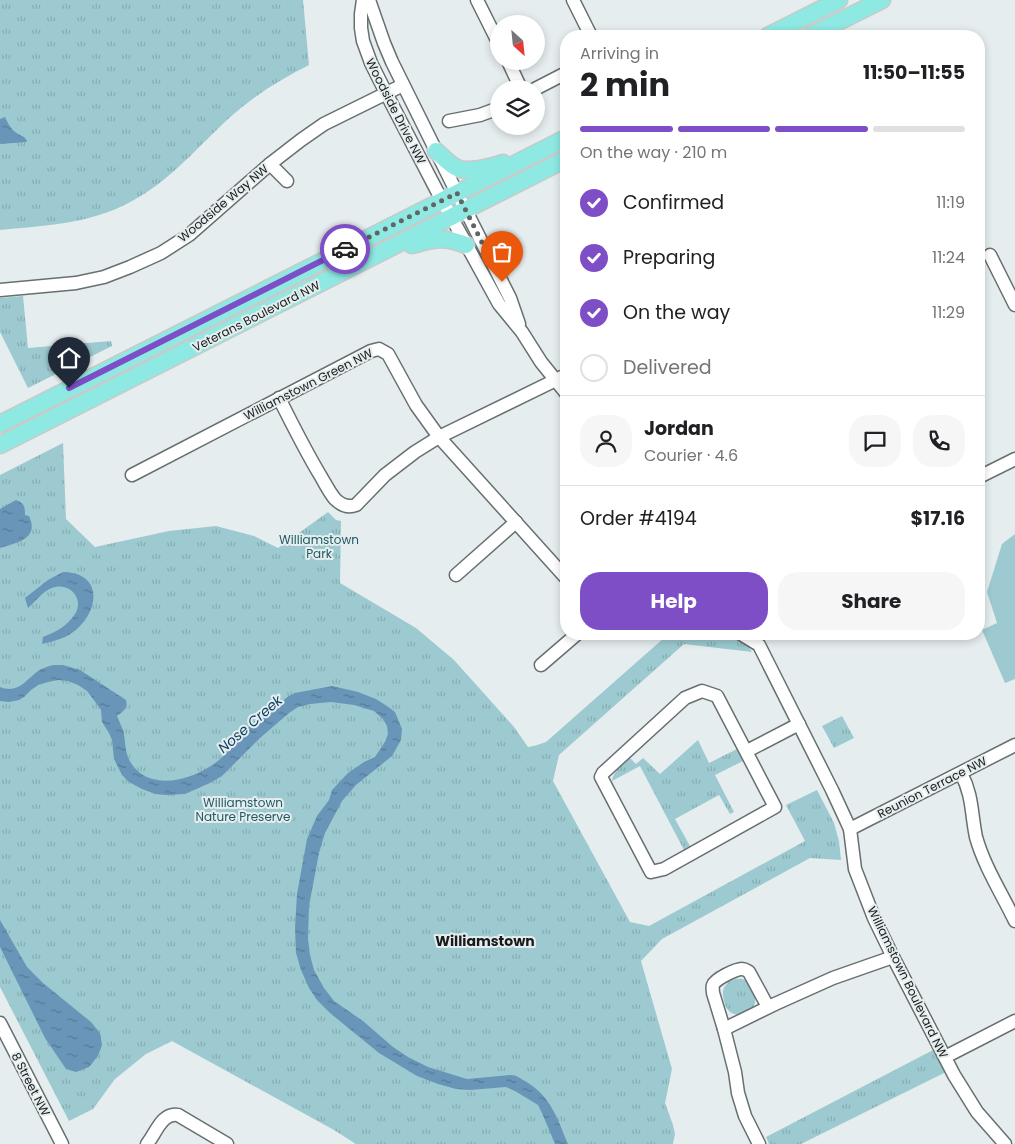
<!DOCTYPE html>
<html lang="en">
<head>
<meta charset="utf-8">
<style>
	:root { --surface:#fff; --page:#f6f6f6; --text:#202124; --muted:#757577; --line:#e0e0e0; --accent:#7e4ec7 }
	body { margin:0; font-family:Poppins,sans-serif; background:var(--page); color:var(--text); height:100vh; display:flex; flex-direction:column; font-size:19px; white-space:nowrap }
	* { box-sizing:border-box; margin:0 }
	p { font-size:16px; color:var(--muted) }
	.icon { flex:none; width:28px; height:28px; fill:none; stroke:currentColor; stroke-width:2; stroke-linecap:round; stroke-linejoin:round }
	.map { position:relative; flex:1; overflow:hidden }
	.side { position:absolute; left:560px; top:30px; width:425px; height:610px; display:flex; flex-direction:column; background:var(--surface); border-radius:20px; box-shadow:0 2px 8px #0003 }
	.side>* { flex:none }
	.needle { width:32px; rotate:153deg }
	.buttons { position:absolute; left:490px; top:15px; display:grid; gap:10px }
	.buttons a { display:grid; place-items:center; width:55px; height:55px; border-radius:50%; background:var(--surface); box-shadow:0 2px 8px #0003; font-size:25px }
	.pin { position:absolute; display:grid; place-items:center; width:42px; height:42px; color:#fff; margin:-51px -21px; border-radius:50% 50% 50% 0; rotate:-45deg; box-shadow:0 0 5px #0007 }
	.pin .icon { rotate:45deg }
	.courier { position:absolute; display:grid; place-items:center; width:50px; height:50px; margin:-25px; border:4px solid #7e4ec7; border-radius:50%; background:#fff; color:#222; box-shadow:0 1px 6px #0007 }
	.overview em { font-style:normal; font-weight:700 }
	.overview div { display:flex; flex-direction:column-reverse }
	.overview { display:flex; align-items:center; justify-content:space-between; height:85px; padding:0 20px }
	h1 { font-size:32px; font-weight:700; line-height:38px }
	.bar { display:grid; grid-template-columns:repeat(4,1fr); gap:8px 5px; align-content:center; height:60px; padding:0 20px }
	.bar i { height:6px; border-radius:4px; background:var(--line) }
	.bar .current { background:var(--accent) }
	.bar p { grid-column:span 4 }
	.line { display:flex; align-items:center; gap:12px; padding:0 20px; border-top:1px solid var(--line) }
	.line div { flex:1 }
	.round { display:grid; place-items:center; flex:none; width:52px; height:52px; border-radius:20px; background:var(--page) }
	ol { padding:0 20px; list-style:none }
	li { display:flex; align-items:center; gap:15px; height:55px }
	li p { margin-inline-start:auto }
	li .icon { padding:5px; border-radius:50%; background:var(--accent); color:#fff; stroke-width:4 }
	li:last-child { color:var(--muted) }
	li i { width:28px; height:28px; border:2px solid var(--line); border-radius:50% }
	.primary-button { display:flex; gap:10px; margin-top:auto; padding:10px 20px }
	.primary-button a { flex:1; height:58px; border-radius:20px; background:var(--accent); color:#fff; font-size:20px; font-weight:700; line-height:58px; text-align:center }
	.primary-button a+a { background:var(--page); color:var(--text) }
	.map>svg:first-child { display:block }
	.grass { fill:url(#grass-tufts) }
	.pitch { fill:#9ccad0 }
	.water { fill:url(#water-ripples) }
	.lines { fill:none; stroke-linecap:round; stroke-linejoin:round }
	.minor-casing { stroke:#686f70; stroke-width:15 }
	.major-casing { stroke:#c8c9c9; stroke-width:19 }
	.minor { stroke:#fff; stroke-width:12 }
	.major { stroke:#8fe9e3; stroke-width:16 }
	.done { stroke:#616566; stroke-width:5; stroke-dasharray:0 9 }
	.route { stroke:#7e4ec7; stroke-width:6 }
	.labels { text-anchor:middle; dominant-baseline:central; stroke-width:4; stroke-linejoin:round; paint-order:stroke }
	.street-label { font-size:12px; fill:#191c1c; stroke:#e6edee }
	.park-label { font-size:12px; fill:#1f5a62; stroke:#e6edee }
	.water-label { font-size:14px; font-style:italic; fill:#0b4165; stroke:#e6edee }
	.neighbourhood-label { font-size:14px; font-weight:bold; fill:#191c1c; stroke:#e6edee }
</style>
</head>
<body>
<div class="map">
<svg width="1015" height="1144" viewBox="0 0 1015 1144">
	<defs>
		<pattern id="grass-tufts" width="24" height="20" patternUnits="userSpaceOnUse" patternTransform="scale(1.25)"><rect width="24" height="20" fill="#9ccad0"/><path d="M3 7l-1-3M5 7V3M7 7l1-3M15 17l-1-3M17 17v-4M19 17l1-3" fill="none" stroke="#86adb2"/></pattern>
		<pattern id="water-ripples" width="26" height="14" patternUnits="userSpaceOnUse" patternTransform="scale(1.25)"><rect width="26" height="14" fill="#6995b8"/><path d="M2 4q2-2 4 0t4 0M15 11q2-2 4 0t4 0" fill="none" stroke="#567995"/></pattern>
	</defs>
	<rect width="100%" height="100%" fill="#e6edee"/>
	<g class="grass">
		<path d="M0,0H303L309,65C279,80 252,97 227,120C199,146 173,177 139,197C95,224 50,225 0,230Z"/>
		<path d="M23,296L28,348L111,341L112,346L28,388L0,332V298Z"/>
		<path d="M63,443L66,519L95,547L169,531L216,526L254,536L278,548L328,512L336,520L341,521L340,583L416,628L454,660L514,727L528,747L534,746L546,742L664,638L654,634H730C740,636 747,644 752,652L684,644L559,755L553,781L630,922L649,926L805,841L786,805L817,790L834,823L839,841L841,860L810,858L662,939L641,961L672,1069L665,1103L673,1125L675,1134L673,1144H356L334,1130L172,1041L146,1054L115,1079L93,1109L69,1121L0,987V475Z"/>
		<path d="M842,716L854,738L834,748L822,726Z"/>
		<path d="M698,740L709,763L737,749L743,761L715,775L734,812L730,814L719,795L675,819L690,846L684,850L640,766L612,781C613,771 623,765 630,758L636,764L643,758L660,774Z"/>
		<path d="M735,979C739,979 743,978 746,981C752,985 756,996 755,1003C752,1013 737,1019 729,1011C726,1008 725,1005 724,1001C721,990 724,983 735,979Z"/>
		<path d="M935,1049L946,1072L801,1144H769L766,1137Z"/>
	</g>
	<path class="pitch" d="M1015,534V679L1005,683L982,630L997,623L987,592L1002,544Z"/>
	<g class="water">
		<path d="M5,117C7,121 10,128 14,131C19,136 24,135 27,141L26,142L0,144V119Z"/>
		<path d="M16,500C24,503 25,506 25,515L29,516C40,539 16,543 0,548V509Z"/>
		<path d="M63,572C101,572 101,608 77,629C67,638 55,641 42,644L43,637C56,632 67,626 75,614C85,599 69,581 52,588C43,591 35,602 28,608L25,598L48,580Z"/>
		<path d="M53,665H63L80,670L126,700C128,709 123,711 117,716C119,721 121,725 123,730C126,741 124,752 131,763C151,794 196,779 219,760C232,749 240,734 253,723C264,713 277,705 289,696L295,693L332,686L358,692L376,699L387,706L395,712L402,729L401,740L392,756L356,785L342,801L325,833L319,853L309,906L308,939L310,955L314,970L324,988L334,1001L363,1021L393,1047L408,1057L428,1067L467,1079L511,1075C517,1075 519,1078 525,1081C551,1096 557,1118 568,1144H555L542,1113L538,1105L515,1091L506,1087L470,1090L456,1089L438,1084L417,1076L379,1053L330,1013L317,1000L309,988L301,970L296,953L295,928L297,894L307,839L317,816L329,800L332,790L348,773L364,762L375,757L385,742L388,734L387,726L383,719L374,711L354,705L331,702L310,704L298,707L289,713L260,738L222,776L210,783L185,794L166,795L155,794L142,789L129,782L122,775L114,759L112,740L109,733L102,722L101,710L96,703L87,691L78,685L68,681L58,680L48,682L38,685L31,690L24,697L19,700L9,702L0,701V687C18,694 25,681 38,671C42,668 47,667 53,665Z"/>
		<path d="M0,920L27,967L43,983L91,1022L100,1033L102,1045L98,1056L89,1067L76,1072L66,1069L45,1038L0,947Z"/>
	</g>
	<g class="lines">
		<defs>
			<g id="minor">
				<path d="M363,0L361,14V28L363,41L371,63L386,93L437,191L499,304L522,332L541,362L566,393"/>
				<path d="M369,0L384,43L392,62L452,183L510,298L519,324"/>
				<path d="M477,0L499,44"/>
				<path d="M573,0L591,36"/>
				<path d="M508,61L521,89"/>
				<path d="M535,89L566,73"/>
				<path d="M449,121L480,115L499,108"/>
				<path d="M270,164L287,181"/>
				<path d="M990,255L1015,305"/>
				<path d="M0,290L76,283L104,277L130,267L161,253L189,235L270,164L301,140L324,124L403,85"/>
				<path d="M279,398C292,424 305,450 320,475C325,483 329,492 335,499C341,505 348,508 356,505L385,475L415,452L439,437L566,375"/>
				<path d="M132,475L371,351L379,349L388,354L416,405L439,437L566,578"/>
				<path d="M979,477L1015,459"/>
				<path d="M456,575L516,522"/>
				<path d="M741,634L759,645L832,790L845,818L850,829L855,869L874,918L893,957L954,1075L977,1112L1005,1144"/>
				<path d="M541,665L577,634"/>
				<path d="M702,691L717,696L775,807L664,869L651,872L601,777L603,773L685,698Z"/>
				<path d="M747,751L799,724"/>
				<path d="M961,773C973,796 971,813 976,837C984,866 1002,894 1015,921"/>
				<path d="M850,829L1015,745"/>
				<path d="M0,1023L62,1144"/>
				<path d="M724,1029L713,993C713,990 712,988 713,985C715,979 736,969 742,969C745,969 746,970 749,972L768,1007"/>
				<path d="M945,1057L1015,1021"/>
				<path d="M147,1144C156,1133 162,1112 178,1115L227,1144"/>
				<path d="M759,1144L745,1116L738,1093L735,1072L724,1029L775,1004L833,978L893,957"/>
			</g>
			<g id="major">
				<path d="M768,36L839,0"/>
				<path d="M810,36L882,0"/>
				<path d="M436,151C442,156 448,163 455,167C466,174 491,167 503,163"/>
				<path d="M412,245C435,239 442,236 466,245"/>
				<path d="M0,424L566,138"/>
				<path d="M0,445L566,159"/>
			</g>
		</defs>
		<use href="#minor" class="minor-casing"/>
		<use href="#major" class="major-casing"/>
		<use href="#minor" class="minor"/>
		<use href="#major" class="major"/>
	</g>
	<g class="lines">
		<path class="done" d="M345,249L457,193L502,282"/>
		<path class="route" d="M69,388L345,249"/>
	</g>
	<g class="labels">
		<g class="street-label">
			<text transform="translate(396 111) rotate(63)">Woodside Drive NW</text>
			<text transform="translate(223 203) rotate(-40)">Woodside Way NW</text>
			<text transform="translate(256 316) rotate(-27)">Veterans Boulevard NW</text>
			<text transform="translate(308 384) rotate(-27)">Williamstown Green NW</text>
			<text transform="translate(932 787) rotate(-27)">Reunion Terrace NW</text>
			<text transform="translate(908 982) rotate(64)">Williamstown Boulevard NW</text>
			<text transform="translate(31 1084) rotate(63)">8 Street NW</text>
		</g>
		<g class="park-label">
			<text x="319" y="539">Williamstown<tspan x="319" dy="14">Park</tspan></text>
			<text x="243" y="802">Williamstown<tspan x="243" dy="14">Nature Preserve</tspan></text>
		</g>
		<g class="water-label">
			<text transform="translate(250 724) rotate(-41)">Nose Creek</text>
		</g>
		<g class="neighbourhood-label">
			<text x="485" y="941">Williamstown</text>
		</g>
	</g>
</svg>
<div class="buttons">
<a><svg class="needle" viewBox="-14 -14 28 28"><path d="M0-13l5 13h-10z" fill="#e53935"/><path d="M0 13l5-13h-10z" fill="#757577"/></svg></a>
<a><svg class="icon" aria-label="layers" viewBox="0 0 24 24"><path d="M12 4l9 5-9 5-9-5zM3 14l9 5 9-5"/></svg></a>
</div>
<div class="pin" style="left:502px;top:282px;background:#ea580c"><svg class="icon" aria-label="bag" viewBox="0 0 24 24"><path d="M5 8h14l-1 12H6zM9 8a3 3 0 0 1 6 0"/></svg></div>
<div class="pin" style="left:69px;top:388px;background:#1f2937"><svg class="icon" aria-label="home" viewBox="0 0 24 24"><path d="M3 11l9-7 9 7M6 9v11h12V9"/></svg></div>
<div class="courier" style="left:345px;top:249px"><svg class="icon" aria-label="car" viewBox="0 0 24 24"><path d="M5 17H2v-5l4-1 3-4h7l3 4 3 1v5h-3M9 17h6M6 11h13"/><circle cx="7" cy="17" r="2"/><circle cx="17" cy="17" r="2"/></svg></div>
<section class="side">
<div class="overview"><div><h1>2 min</h1><p>Arriving in</p></div><em>11:50–11:55</em></div>
<div class="bar"><i class="current"></i><i class="current"></i><i class="current"></i><i></i><p>On the way · 210 m</p></div>
<ol>
<li><svg class="icon" aria-label="check" viewBox="0 0 24 24"><path d="M5 12l5 5 9-10"/></svg>Confirmed<p>11:19</p></li>
<li><svg class="icon" aria-label="check" viewBox="0 0 24 24"><path d="M5 12l5 5 9-10"/></svg>Preparing<p>11:24</p></li>
<li><svg class="icon" aria-label="check" viewBox="0 0 24 24"><path d="M5 12l5 5 9-10"/></svg>On the way<p>11:29</p></li>
<li><i></i>Delivered</li>
</ol>
<div class="line" style="height:90px"><a class="round"><svg class="icon" aria-label="person" viewBox="0 0 24 24"><circle cx="12" cy="8" r="4"/><path d="M4 21q1-7 8-7t8 7"/></svg></a><div><b>Jordan</b><p>Courier · 4.6</p></div><a class="round"><svg class="icon" aria-label="chat" viewBox="0 0 24 24"><path d="M4 5h16v11H9l-5 4z"/></svg></a><a class="round"><svg class="icon" aria-label="phone" viewBox="0 0 24 24"><path d="M5 4h4l2 5-3 2q2 4 5 5l2-3 5 2v4C11 20 4 13 5 4z"/></svg></a></div>
<div class="line" style="height:65px"><div>Order #4194</div><b>$17.16</b></div>
<div class="primary-button"><a>Help</a><a>Share</a></div>
</section>
</div>
</body>
</html>
